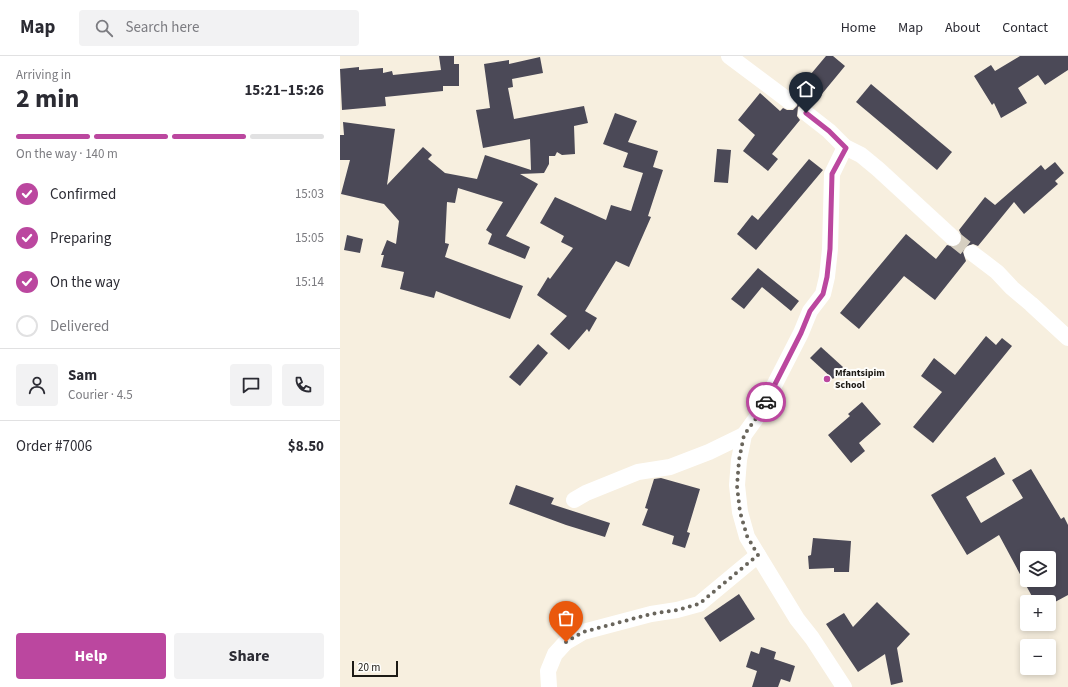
<!DOCTYPE html>
<html lang="en">
<head>
<meta charset="utf-8">
<style>
	:root { --surface:#fff; --page:#f2f2f3; --text:#2b2b33; --muted:#7c7c81; --line:#e1e1e2; --accent:#bb479f }
	body { margin:0; font-family:"Source Sans 3",sans-serif; background:var(--page); color:var(--text); height:100vh; display:flex; flex-direction:column; font-size:15px; white-space:nowrap }
	* { box-sizing:border-box; margin:0 }
	p { font-size:13px; color:var(--muted) }
	.icon { flex:none; width:22px; height:22px; fill:none; stroke:currentColor; stroke-width:2; stroke-linecap:round; stroke-linejoin:round }
	.map { position:relative; flex:1; overflow:hidden }
	.details { display:flex; flex-direction:column; background:var(--surface); width:340px }
	.details>* { flex:none }
	.buttons { position:absolute; left:680px; top:495px; display:grid; gap:8px }
	.buttons a { display:grid; place-items:center; width:36px; height:36px; border-radius:4px; background:var(--surface); box-shadow:0 2px 6px #0003; font-size:20px }
	.scale { position:absolute; left:12px; bottom:10px; width:46px; box-sizing:border-box; padding-left:4px; border:2px solid #1d1a15; border-top:0; font-size:11px; line-height:14px; white-space:nowrap; color:#1d1a15; -webkit-text-stroke:3px #fefdfa; paint-order:stroke }
	.pin { position:absolute; display:grid; place-items:center; width:34px; height:34px; color:#fff; margin:-41px -17px; border-radius:50% 50% 50% 0; rotate:-45deg; box-shadow:0 0 4px #0007 }
	.pin .icon { rotate:45deg }
	.courier { position:absolute; display:grid; place-items:center; width:40px; height:40px; margin:-20px; border:3px solid #bb479f; border-radius:50%; background:#fff; color:#222; box-shadow:0 1px 5px #0007 }
	.summary em { font-style:normal; font-weight:700 }
	.summary div { display:flex; flex-direction:column-reverse }
	.summary { display:flex; align-items:center; justify-content:space-between; height:68px; padding:0 16px }
	h1 { font-size:26px; font-weight:700; line-height:30px }
	.bar { display:grid; grid-template-columns:repeat(4,1fr); gap:6px 4px; align-content:center; height:48px; padding:0 16px }
	.bar i { height:5px; border-radius:3px; background:var(--line) }
	.bar .active { background:var(--accent) }
	.bar p { grid-column:span 4 }
	.line { display:flex; align-items:center; gap:10px; padding:0 16px; border-top:1px solid var(--line) }
	.line div { flex:1 }
	.round { display:grid; place-items:center; flex:none; width:42px; height:42px; border-radius:4px; background:var(--page) }
	ol { padding:0 16px; list-style:none }
	li { display:flex; align-items:center; gap:12px; height:44px }
	li p { margin-inline-start:auto }
	li .icon { padding:4px; border-radius:50%; background:var(--accent); color:#fff; stroke-width:4 }
	li:last-child { color:var(--muted) }
	li i { width:22px; height:22px; border:2px solid var(--line); border-radius:50% }
	.primary-button { display:flex; gap:8px; margin-top:auto; padding:8px 16px }
	.primary-button a { flex:1; height:46px; border-radius:4px; background:var(--accent); color:#fff; font-size:16px; font-weight:700; line-height:46px; text-align:center }
	.primary-button a+a { background:var(--page); color:var(--text) }
	header { display:flex; align-items:center; gap:24px; box-sizing:border-box; height:56px; padding:0 20px; background:var(--surface); border-bottom:1px solid var(--line) }
	header strong { font-size:19px }
	nav { display:flex; gap:22px; margin-inline-start:auto; font-size:14px }
	.search { width:280px; height:36px; background:var(--page); display:flex; align-items:center; gap:10px; box-sizing:border-box; padding:0 14px; border-radius:4px; color:var(--muted); font-size:15px }
	main { display:flex; flex:1; min-height:0 }
	.map>svg:first-child { display:block }
	.building { fill:#4b4957; fill-rule:evenodd }
	.lines { fill:none; stroke-linecap:round; stroke-linejoin:round }
	.minor-tunnel { stroke:#d6cfc1; stroke-width:16; stroke-dasharray:16 8; stroke-linecap:butt }
	.minor { stroke:#fff; stroke-width:16 }
	.done { stroke:#69655c; stroke-width:4; stroke-dasharray:0 7.2 }
	.route { stroke:#bb479f; stroke-width:5 }
	.poi-dot { fill:#bb479f; stroke:#fefdfa; stroke-width:1.5 }
	.labels { text-anchor:middle; dominant-baseline:central; stroke-width:4; stroke-linejoin:round; paint-order:stroke }
	.poi-label { font-size:10px; font-weight:bold; fill:#1d1a15; stroke:#fefdfa; text-anchor:start }
</style>
</head>
<body>
<header>
<strong>Map</strong>
<div class="search"><svg class="icon" aria-label="search" viewBox="0 0 24 24"><circle cx="10" cy="10" r="6"/><path d="M15 15l6 6"/></svg>Search here</div>
<nav><a>Home</a><a>Map</a><a>About</a><a>Contact</a></nav>
</header>
<main>
<section class="details">
<div class="summary"><div><h1>2 min</h1><p>Arriving in</p></div><em>15:21–15:26</em></div>
<div class="bar"><i class="active"></i><i class="active"></i><i class="active"></i><i></i><p>On the way · 140 m</p></div>
<ol>
<li><svg class="icon" aria-label="check" viewBox="0 0 24 24"><path d="M5 12l5 5 9-10"/></svg>Confirmed<p>15:03</p></li>
<li><svg class="icon" aria-label="check" viewBox="0 0 24 24"><path d="M5 12l5 5 9-10"/></svg>Preparing<p>15:05</p></li>
<li><svg class="icon" aria-label="check" viewBox="0 0 24 24"><path d="M5 12l5 5 9-10"/></svg>On the way<p>15:14</p></li>
<li><i></i>Delivered</li>
</ol>
<div class="line" style="height:72px"><a class="round"><svg class="icon" aria-label="person" viewBox="0 0 24 24"><circle cx="12" cy="8" r="4"/><path d="M4 21q1-7 8-7t8 7"/></svg></a><div><b>Sam</b><p>Courier · 4.5</p></div><a class="round"><svg class="icon" aria-label="chat" viewBox="0 0 24 24"><path d="M4 5h16v11H9l-5 4z"/></svg></a><a class="round"><svg class="icon" aria-label="phone" viewBox="0 0 24 24"><path d="M5 4h4l2 5-3 2q2 4 5 5l2-3 5 2v4C11 20 4 13 5 4z"/></svg></a></div>
<div class="line" style="height:52px"><div>Order #7006</div><b>$8.50</b></div>
<div class="primary-button"><a>Help</a><a>Share</a></div>
</section>
<div class="map">
<svg width="728" height="631" viewBox="0 0 728 631">
	<rect width="100%" height="100%" fill="#f7efdf"/>
	<g class="building">
		<path d="M99,0H114V8H119V30H103V35L45,41L46,50L2,54L0,13L19,11V14L43,12V17L52,15L53,19L101,14Z"/>
		<path d="M486,0H493L505,10L472,50L467,48H462L458,51L457,60L460,64L432,98L438,103L428,115L403,95L415,79L398,64L420,37L440,55L443,52L447,54H453L457,50L458,46L455,37Z"/>
		<path d="M680,0H728V14L705,29L698,19L678,32L687,47L661,62L654,47L652,49L634,20L651,9L655,15Z"/>
		<path d="M200,1L203,17L172,23L173,31L168,32L174,63L244,50L248,67L234,70L235,98L222,99L217,96L215,100H209V108L204,117L180,118L198,128L166,180L190,191L185,203L148,188L152,178L146,174L163,146L118,132L115,147L107,146L105,187L109,188L105,201L183,230L170,263L96,235L94,242L60,233L64,216L41,211L44,199H41L47,184L56,188L59,165L44,148L1,138L10,104H0V79H4L3,66L55,73L47,129L83,91L92,99L88,103L105,117L137,123L145,99L191,114L190,83L143,92L136,54L150,52L144,8L169,4V8Z"/>
		<path d="M531,28L612,96L597,114L516,46Z"/>
		<path d="M275,57L297,65L288,86L318,95L313,111L323,114L308,160L311,161L289,211L276,205L245,255L257,262L249,276L247,273L229,294L210,278L227,260L197,239L208,221L210,223L233,192L221,186L224,180L200,167L215,141L266,164L271,149L291,155L303,117L283,111L288,97L263,88Z"/>
		<path d="M377,93L391,94L388,127L374,126Z"/>
		<path d="M469,103L483,114L416,194L397,178L412,159L418,164Z"/>
		<path d="M715,106L724,117L715,125L718,128L684,158L674,146L638,190L633,188L625,191L623,196L626,205L595,244L564,220L519,273L500,257L566,178L596,203L607,189L615,191L620,188L622,180L619,174L645,141L655,149L701,109L705,114Z"/>
		<path d="M7,179L23,183L20,197L4,194Z"/>
		<path d="M418,212L459,245L451,255L422,231L404,253L391,243Z"/>
		<path d="M646,280L656,289L662,282L672,290L593,387L573,371L602,336L581,320L594,302L615,319Z"/>
		<path d="M198,288L208,297L180,330L169,321Z"/>
		<path d="M481,291L503,311L493,323L470,302Z"/>
		<path d="M522,346L541,368L519,387L525,395L511,407L488,379L510,360L508,358Z"/>
		<path d="M655,401L665,418L626,441L641,467L683,442L672,424L691,413L721,463L724,461L728,469V539L715,546H695L659,479L627,499L591,439ZM687,502H709V524H687Z"/>
		<path d="M321,422L360,433L347,476L350,477L345,492L332,488L334,480L302,469L308,453L305,452L314,423Z"/>
		<path d="M176,429L214,442L211,448L270,467L265,481L226,469L169,448Z"/>
		<path d="M473,482L511,485L509,516H494V512L469,513L468,500L471,499Z"/>
		<path d="M399,538L415,563L380,586L364,562Z"/>
		<path d="M537,546L570,578L557,592L563,626L551,629L545,598L518,616L486,568L504,557L513,571Z"/>
		<path d="M421,591L436,596L434,603L455,610L450,626L441,623L438,631H412L417,615L406,611L411,595L419,598Z"/>
	</g>
	<g class="lines">
		<path class="minor-tunnel" d="M613,182L632,197"/>
		<g class="minor">
			<path d="M389,0L449,45"/>
			<path d="M466,57L489,75L505,91L521,99L538,113L613,182"/>
			<path d="M632,197L657,216L672,232L691,248L728,282"/>
			<path d="M234,444L246,437L298,416L330,411L369,396L404,379"/>
			<path d="M209,631L208,615L215,598L226,586L243,576L311,558L337,554L359,548L418,499"/>
			<path d="M504,631L472,582L457,563L407,481L400,456L397,429L399,404L404,379L420,357L461,277L470,255L483,238L487,221L490,193L492,118L505,91"/>
		</g>
	</g>
	<g class="lines">
		<path class="done" d="M226,586L243,576L311,558L337,554L359,548L418,499L407,480L400,456L397,430L399,404L404,379L420,357L426,346"/>
		<path class="route" d="M426,346L461,277L470,255L483,238L487,221L490,193L492,118L506,92L489,75L466,57"/>
	</g>
	<circle class="poi-dot" cx="487" cy="323" r="4"/>
	<g class="labels">
		<g class="poi-label">
			<text x="495" y="317">Mfantsipim<tspan x="495" dy="12">School</tspan></text>
		</g>
	</g>
</svg>
<div class="buttons">
<a><svg class="icon" aria-label="layers" viewBox="0 0 24 24"><path d="M12 4l9 5-9 5-9-5zM3 14l9 5 9-5"/></svg></a>
<a>+</a>
<a>−</a>
</div>
<div class="scale">20 m</div>
<div class="pin" style="left:226px;top:586px;background:#ea580c"><svg class="icon" aria-label="bag" viewBox="0 0 24 24"><path d="M5 8h14l-1 12H6zM9 8a3 3 0 0 1 6 0"/></svg></div>
<div class="pin" style="left:466px;top:57px;background:#1f2937"><svg class="icon" aria-label="home" viewBox="0 0 24 24"><path d="M3 11l9-7 9 7M6 9v11h12V9"/></svg></div>
<div class="courier" style="left:426px;top:346px"><svg class="icon" aria-label="car" viewBox="0 0 24 24"><path d="M5 17H2v-5l4-1 3-4h7l3 4 3 1v5h-3M9 17h6M6 11h13"/><circle cx="7" cy="17" r="2"/><circle cx="17" cy="17" r="2"/></svg></div>
</div>
</main>
</body>
</html>
